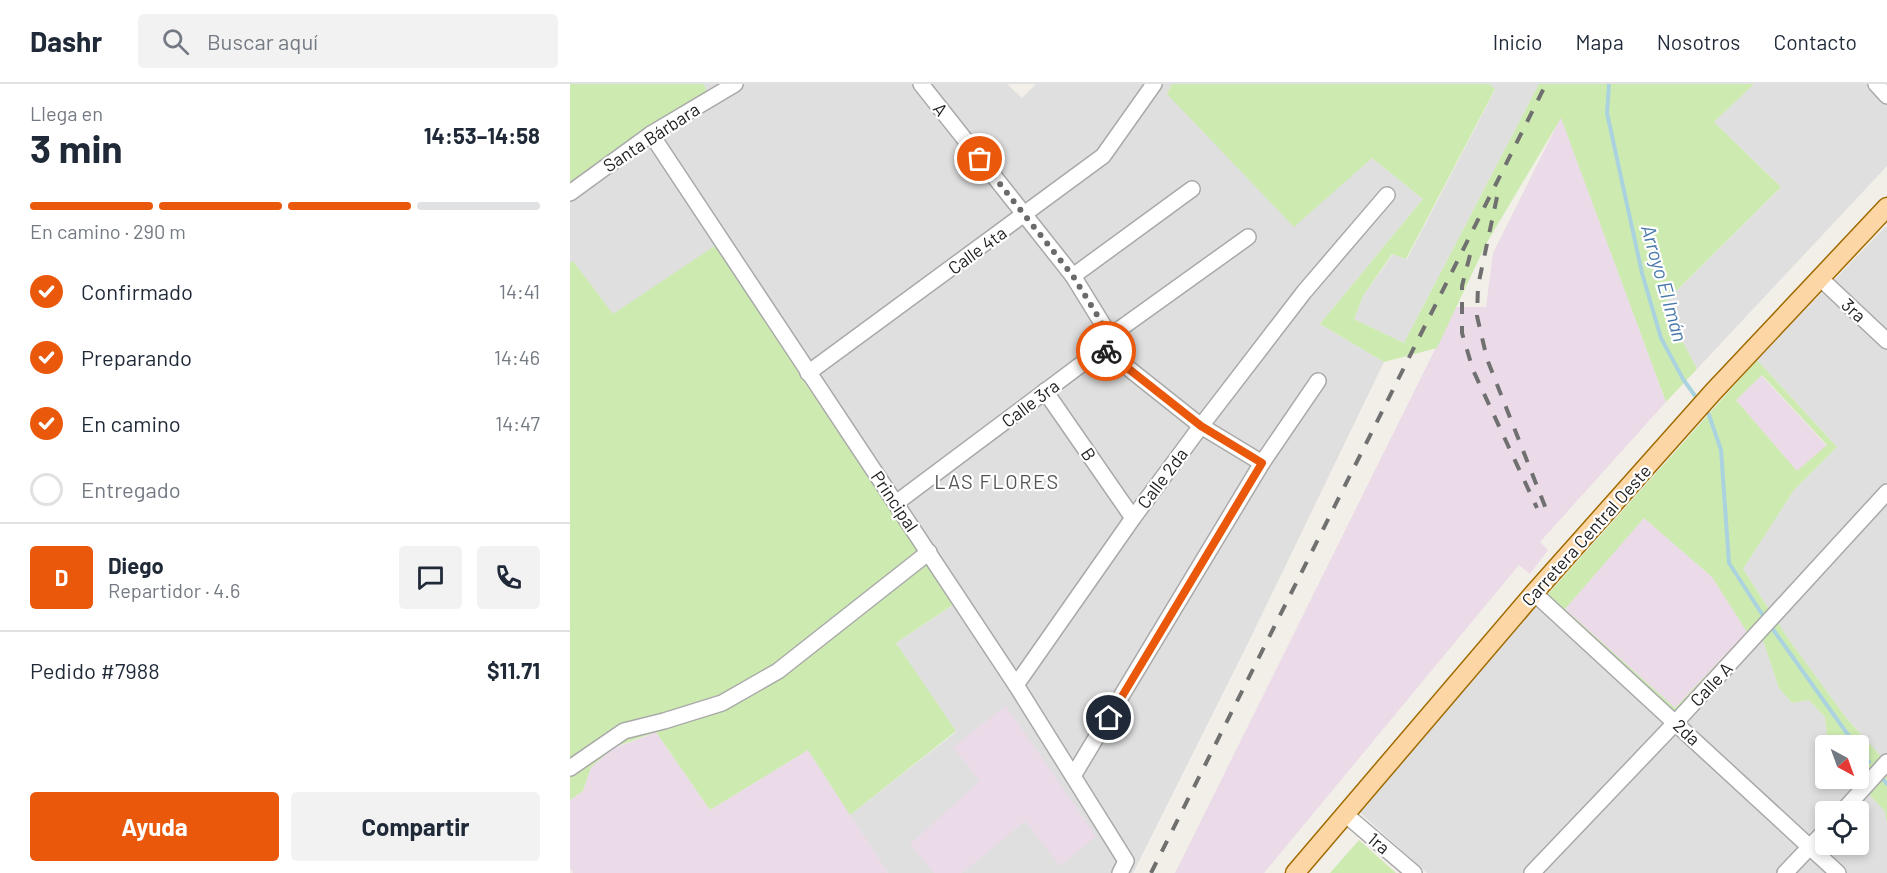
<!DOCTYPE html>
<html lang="es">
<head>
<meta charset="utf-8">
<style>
	:root { --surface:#fff; --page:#f2f2f3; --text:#1f2937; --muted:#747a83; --line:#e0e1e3; --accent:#ea580c }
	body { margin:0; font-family:Barlow,sans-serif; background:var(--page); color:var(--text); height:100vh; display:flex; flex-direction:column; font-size:22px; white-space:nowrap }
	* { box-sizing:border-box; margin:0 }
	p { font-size:20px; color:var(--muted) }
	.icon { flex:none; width:33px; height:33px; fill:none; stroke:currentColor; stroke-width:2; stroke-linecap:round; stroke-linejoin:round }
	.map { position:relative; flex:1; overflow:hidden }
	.details { display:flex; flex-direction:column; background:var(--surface); width:570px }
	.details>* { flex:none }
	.needle { width:39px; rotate:139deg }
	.buttons { position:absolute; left:1245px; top:651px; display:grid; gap:12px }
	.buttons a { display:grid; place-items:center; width:54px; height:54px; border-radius:6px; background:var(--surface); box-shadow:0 3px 9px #0003; font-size:30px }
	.pin { position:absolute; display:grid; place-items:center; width:51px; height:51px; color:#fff; margin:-26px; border:3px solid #fff; border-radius:50%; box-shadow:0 2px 6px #0007 }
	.courier { position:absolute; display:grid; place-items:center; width:60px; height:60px; margin:-30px; border:4px solid #ea580c; border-radius:50%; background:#fff; color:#222; box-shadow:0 2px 8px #0007 }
	.summary em { font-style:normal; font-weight:700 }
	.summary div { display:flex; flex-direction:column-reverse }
	.summary { display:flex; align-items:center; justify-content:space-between; height:102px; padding:0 30px }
	h1 { font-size:39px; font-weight:700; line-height:45px }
	.bar { display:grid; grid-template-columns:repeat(4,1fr); gap:9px 6px; align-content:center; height:72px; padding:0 30px }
	.bar i { height:8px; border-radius:4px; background:var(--line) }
	.bar .current { background:var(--accent) }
	.bar p { grid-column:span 4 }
	.line { display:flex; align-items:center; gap:15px; padding:0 30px; border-top:2px solid var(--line) }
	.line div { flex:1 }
	.round { display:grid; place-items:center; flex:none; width:63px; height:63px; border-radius:6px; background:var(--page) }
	ol { padding:0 30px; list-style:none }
	li { display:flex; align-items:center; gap:18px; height:66px }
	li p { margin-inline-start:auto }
	li .icon { padding:6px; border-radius:50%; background:var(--accent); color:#fff; stroke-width:4 }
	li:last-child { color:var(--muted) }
	li i { width:33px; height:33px; border:3px solid var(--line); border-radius:50% }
	.cta { display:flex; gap:12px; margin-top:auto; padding:12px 30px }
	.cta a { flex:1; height:69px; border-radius:6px; background:var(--accent); color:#fff; font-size:24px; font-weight:700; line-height:69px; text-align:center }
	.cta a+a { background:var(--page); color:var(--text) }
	header { display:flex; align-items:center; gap:36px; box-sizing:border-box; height:84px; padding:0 30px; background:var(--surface); border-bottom:2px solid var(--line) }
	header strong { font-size:28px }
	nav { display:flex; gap:33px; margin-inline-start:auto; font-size:21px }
	.search { width:420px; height:54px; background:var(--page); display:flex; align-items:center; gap:15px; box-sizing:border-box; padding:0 21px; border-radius:6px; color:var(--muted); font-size:22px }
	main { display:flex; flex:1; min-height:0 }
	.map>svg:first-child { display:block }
	.residential { fill:#e0dfdf; fill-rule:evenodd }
	.industrial { fill:#ebdbe8 }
	.grass { fill:#cdebb0; fill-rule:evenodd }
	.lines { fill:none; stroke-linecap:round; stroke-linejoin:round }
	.stream { stroke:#aad3df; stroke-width:4 }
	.minor-casing { stroke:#a9a9a9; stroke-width:18 }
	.major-casing { stroke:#a06b00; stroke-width:21 }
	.minor { stroke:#fff; stroke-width:15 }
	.major { stroke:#fcd6a4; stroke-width:18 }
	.rail { stroke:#707070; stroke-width:4; stroke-dasharray:12 12; stroke-linecap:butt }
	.done { stroke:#6b6a68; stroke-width:6; stroke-dasharray:0 10.8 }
	.route { stroke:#ea580c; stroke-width:8 }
	.labels { text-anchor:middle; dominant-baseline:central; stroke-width:4.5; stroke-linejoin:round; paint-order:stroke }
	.street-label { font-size:18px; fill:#222; stroke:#fff }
	.water-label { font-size:20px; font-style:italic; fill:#4a7aab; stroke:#fff }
	.neighbourhood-label { font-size:20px; letter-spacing:1.5px; fill:#555; stroke:#fff }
</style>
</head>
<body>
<header>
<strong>Dashr</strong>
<div class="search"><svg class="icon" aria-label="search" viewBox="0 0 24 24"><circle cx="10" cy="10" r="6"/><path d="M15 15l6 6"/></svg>Buscar aquí</div>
<nav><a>Inicio</a><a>Mapa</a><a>Nosotros</a><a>Contacto</a></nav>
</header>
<main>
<section class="details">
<div class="summary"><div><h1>3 min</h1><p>Llega en</p></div><em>14:53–14:58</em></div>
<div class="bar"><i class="current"></i><i class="current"></i><i class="current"></i><i></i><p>En camino · 290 m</p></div>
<ol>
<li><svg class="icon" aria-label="check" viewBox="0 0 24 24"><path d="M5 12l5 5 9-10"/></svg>Confirmado<p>14:41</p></li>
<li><svg class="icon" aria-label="check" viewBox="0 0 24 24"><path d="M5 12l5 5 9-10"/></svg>Preparando<p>14:46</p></li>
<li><svg class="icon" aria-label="check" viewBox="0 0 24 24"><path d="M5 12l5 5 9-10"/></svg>En camino<p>14:47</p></li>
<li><i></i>Entregado</li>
</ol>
<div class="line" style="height:108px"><b class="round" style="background:var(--accent);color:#fff">D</b><div><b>Diego</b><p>Repartidor · 4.6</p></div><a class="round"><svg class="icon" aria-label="chat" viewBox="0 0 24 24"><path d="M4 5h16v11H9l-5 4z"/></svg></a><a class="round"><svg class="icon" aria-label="phone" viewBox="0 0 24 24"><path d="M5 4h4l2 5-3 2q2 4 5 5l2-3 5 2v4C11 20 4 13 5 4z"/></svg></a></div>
<div class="line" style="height:78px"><div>Pedido #7988</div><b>$11.71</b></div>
<div class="cta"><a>Ayuda</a><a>Compartir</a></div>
</section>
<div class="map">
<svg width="1317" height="789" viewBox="0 0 1317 789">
	<rect width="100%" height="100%" fill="#f2efe9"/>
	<g class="residential">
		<path d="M134,0H437L452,14L466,0H602L597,10L802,74L853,115L750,240L814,278L681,553L563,789H318L280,731L386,648L326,559L388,518L149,160L43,231L3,177L0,179V109L140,16Z"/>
		<path d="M919,0H969L834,259L784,235L793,212L823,170L837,175L925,6Z"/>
		<path d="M1184,0H1317V82L1127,285L1093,220L1211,103L1144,38Z"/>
		<path d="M1317,141V679L1277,635L1217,553L1173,485L1224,406L1267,363L1187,276Z"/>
		<path d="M970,518L1107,642L1192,552L1209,604L1222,619L1239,616L1255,633L1258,661L1256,662V694L1284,695L1315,727L1317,741V789H857L787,726ZM1256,728H1288V760H1256Z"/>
	</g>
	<g class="industrial">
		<path d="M991,33L1096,318L970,458L978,466L960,490L949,481L694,789H605L886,223H916L923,169Z"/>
		<path d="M1191,291L1257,362L1227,388L1166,316Z"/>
		<path d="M1073,433L1142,493L1178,548L1105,624L995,525Z"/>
		<path d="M436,622L526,752L490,782L455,737L392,789H364L340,760L410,697L383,663Z"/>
		<path d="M86,648L140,726L238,666L318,789H3L0,784V716L13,707L20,683L45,664Z"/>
	</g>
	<g class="grass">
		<path d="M0,0H134L140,16L0,109Z"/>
		<path d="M602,0H919L925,5L836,175L822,170L793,212L784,235L834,259L969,0H1184L1144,38L1211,103L1093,220L1127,285L1096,318L991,34L916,160L867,264L814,278L750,240L853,115L802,74L724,143L597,10Z"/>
		<path d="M149,159L389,517L326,559L386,647L280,731L238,666L140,726L86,648L45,663L21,683L13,707L0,716V179L3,177L43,230Z"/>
		<path d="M1187,276L1267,363L1224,406L1173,485L1217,553L1277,635L1317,679V741L1315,727L1284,695L1288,694V662L1258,661L1255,633L1239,616L1222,619L1209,604L1192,553L1107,642L971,518ZM1192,291L1257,361L1227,387L1166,316ZM1074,434L1142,493L1177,548L1105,624L995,525Z"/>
		<path d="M789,756L826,789H760Z"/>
	</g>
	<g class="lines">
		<g class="stream">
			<path d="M1039,0L1037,29L1072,189L1091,254L1113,295L1128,316"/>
			<path d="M1135,325L1139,331L1151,366L1159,479L1192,530"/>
			<path d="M1202,544L1286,662"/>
			<path d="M1288,664L1299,678"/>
			<path d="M1312,694L1317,700"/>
		</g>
		<defs>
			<g id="minor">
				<path d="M351,0L503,192L540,252"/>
				<path d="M1306,0L1317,12"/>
				<path d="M81,50L446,601L556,777L550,789"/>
				<path d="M0,109L81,50L165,0"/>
				<path d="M503,192L622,105"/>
				<path d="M1250,194L1317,257"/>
				<path d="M533,264L631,342L692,379"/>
				<path d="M238,289L533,72L584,0"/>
				<path d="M475,307L563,434"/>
				<path d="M326,419L533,264L540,252L678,153"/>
				<path d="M964,509L1268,789"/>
				<path d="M446,601L563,434L631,342L734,208L817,111"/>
				<path d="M0,684L54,647L94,637L152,619L208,587L359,468"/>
				<path d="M503,692L692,379L748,297"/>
				<path d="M1272,728L1317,678"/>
				<path d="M775,730L844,789"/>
				<path d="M962,789L1106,638L1317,408"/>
				<path d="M1215,789L1256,746"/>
			</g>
			<path id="major" d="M725,789L964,509L1143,308L1317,123"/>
		</defs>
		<use href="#minor" class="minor-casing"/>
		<use href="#major" class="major-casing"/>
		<use href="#minor" class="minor"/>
		<use href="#major" class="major"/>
		<g class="rail">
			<path d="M927,113L908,202L907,232L917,275L978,430"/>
			<path d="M900,171L892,202V249L903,286L967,424"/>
			<path d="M581,789L976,0"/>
		</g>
	</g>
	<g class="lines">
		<path class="done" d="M410,75L503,192L540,252L533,264L536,267"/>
		<path class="route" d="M536,267L631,342L692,379L539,634"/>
	</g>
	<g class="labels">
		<g class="street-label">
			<text transform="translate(371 25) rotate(52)">A</text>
			<text transform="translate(81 53) rotate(-33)">Santa Bárbara</text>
			<text transform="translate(407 166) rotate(-36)">Calle 4ta</text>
			<text transform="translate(1284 226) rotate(43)">3ra</text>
			<text transform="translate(460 319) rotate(-37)">Calle 3ra</text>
			<text transform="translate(519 370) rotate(56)">B</text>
			<text transform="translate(592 394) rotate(-53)">Calle 2da</text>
			<text transform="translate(325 417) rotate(56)">Principal</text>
			<text transform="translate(1016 451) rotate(-48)">Carretera Central Oeste</text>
			<text transform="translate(1141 600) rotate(-47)">Calle A</text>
			<text transform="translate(1117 648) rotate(43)">2da</text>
			<text transform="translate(809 759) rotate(40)">1ra</text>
		</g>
		<g class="water-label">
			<text transform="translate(1095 199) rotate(74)">Arroyo El Imán</text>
		</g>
		<g class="neighbourhood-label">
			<text x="427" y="397">LAS FLORES</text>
		</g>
	</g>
</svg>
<div class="buttons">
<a><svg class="needle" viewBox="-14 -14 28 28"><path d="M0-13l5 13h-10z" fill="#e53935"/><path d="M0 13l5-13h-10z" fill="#747a83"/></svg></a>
<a><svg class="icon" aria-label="locate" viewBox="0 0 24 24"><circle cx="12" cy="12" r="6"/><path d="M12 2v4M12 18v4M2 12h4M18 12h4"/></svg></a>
</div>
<div class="pin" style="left:410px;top:75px;background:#ea580c"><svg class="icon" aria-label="bag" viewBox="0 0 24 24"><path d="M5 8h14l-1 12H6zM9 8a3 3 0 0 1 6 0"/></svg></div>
<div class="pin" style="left:539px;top:634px;background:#1f2937"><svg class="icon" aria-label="home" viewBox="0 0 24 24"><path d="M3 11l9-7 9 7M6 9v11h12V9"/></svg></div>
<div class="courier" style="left:536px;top:267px"><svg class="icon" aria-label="bike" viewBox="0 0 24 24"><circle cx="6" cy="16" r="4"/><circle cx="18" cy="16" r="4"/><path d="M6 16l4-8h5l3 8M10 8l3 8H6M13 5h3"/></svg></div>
</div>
</main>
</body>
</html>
